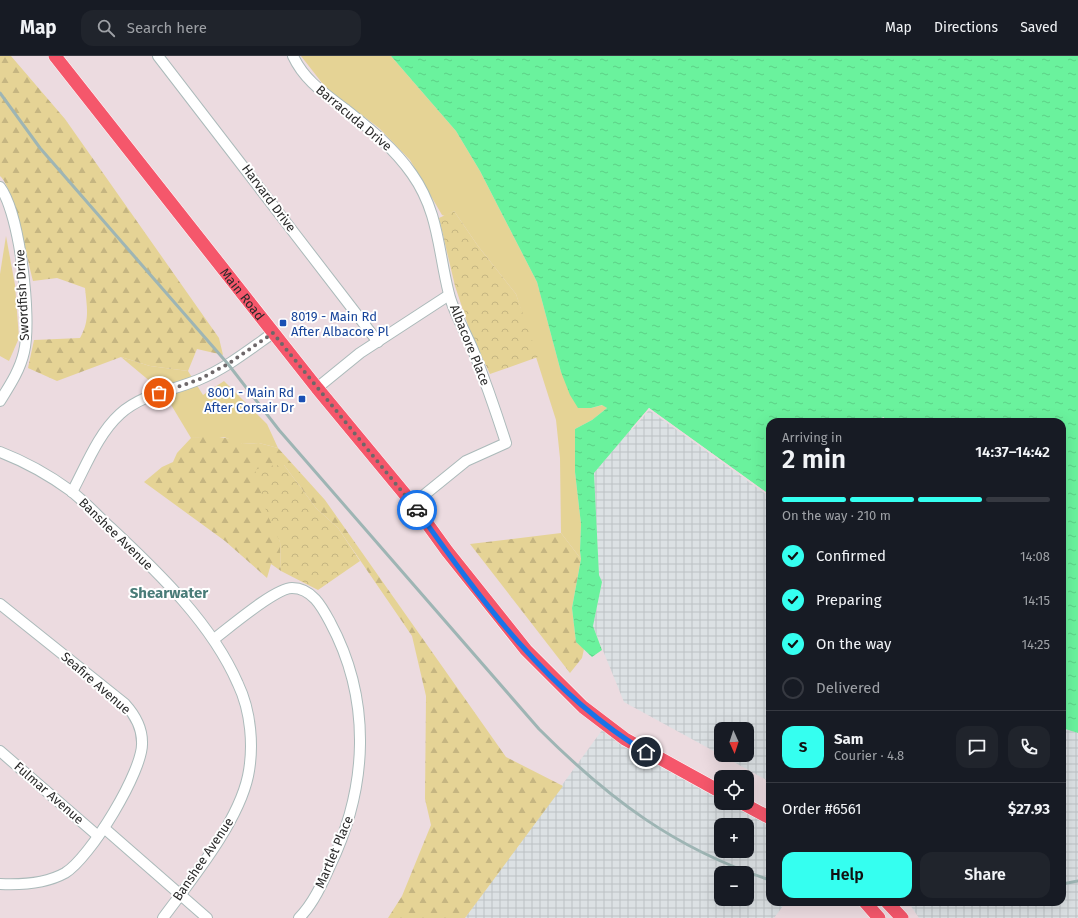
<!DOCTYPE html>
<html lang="en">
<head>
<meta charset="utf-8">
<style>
	:root { --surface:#171b24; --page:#20242c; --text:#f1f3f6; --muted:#9ea1a6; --line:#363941; --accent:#35fff0 }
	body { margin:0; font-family:"Fira Sans",sans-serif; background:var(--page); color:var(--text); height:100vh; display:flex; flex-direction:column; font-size:15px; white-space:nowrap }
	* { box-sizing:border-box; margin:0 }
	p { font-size:13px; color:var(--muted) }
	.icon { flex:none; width:22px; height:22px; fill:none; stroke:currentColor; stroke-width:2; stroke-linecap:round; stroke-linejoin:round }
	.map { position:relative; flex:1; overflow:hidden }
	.panel { position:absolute; left:766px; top:362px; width:300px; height:488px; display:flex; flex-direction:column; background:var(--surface); border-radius:12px; box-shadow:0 4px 16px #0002 }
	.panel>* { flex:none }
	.needle { width:26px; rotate:177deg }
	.fabs { position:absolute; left:714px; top:666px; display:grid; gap:8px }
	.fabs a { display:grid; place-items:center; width:40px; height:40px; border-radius:8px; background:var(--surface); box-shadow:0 4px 16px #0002; font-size:20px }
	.pin { position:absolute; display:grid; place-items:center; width:34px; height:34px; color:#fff; margin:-17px; border:2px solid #fff; border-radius:50%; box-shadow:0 1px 4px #0007 }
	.courier { position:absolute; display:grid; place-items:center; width:40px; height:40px; margin:-20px; border:3px solid #1a73e8; border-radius:50%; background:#fff; color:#222; box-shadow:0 1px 5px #0007 }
	.overview em { font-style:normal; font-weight:600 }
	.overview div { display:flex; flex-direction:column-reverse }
	.overview { display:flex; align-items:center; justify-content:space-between; height:68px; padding:0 16px }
	h1 { font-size:26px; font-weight:600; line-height:30px }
	.bar { display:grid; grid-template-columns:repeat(4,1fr); gap:6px 4px; align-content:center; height:48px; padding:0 16px }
	.bar i { height:5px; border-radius:3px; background:var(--line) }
	.bar .selected { background:var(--accent) }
	.bar p { grid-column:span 4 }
	.line { display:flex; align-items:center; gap:10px; padding:0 16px; border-top:1px solid var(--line) }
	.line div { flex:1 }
	.round { display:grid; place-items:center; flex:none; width:42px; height:42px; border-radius:12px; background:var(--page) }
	ol { padding:0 16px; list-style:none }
	li { display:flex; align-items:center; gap:12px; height:44px }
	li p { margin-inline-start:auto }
	li .icon { padding:4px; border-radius:50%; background:var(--accent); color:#111; stroke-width:4 }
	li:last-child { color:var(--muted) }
	li i { width:22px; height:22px; border:2px solid var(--line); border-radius:50% }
	.cta { display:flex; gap:8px; margin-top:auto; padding:8px 16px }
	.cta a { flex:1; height:46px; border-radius:12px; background:var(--accent); color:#111; font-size:16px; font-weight:600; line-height:46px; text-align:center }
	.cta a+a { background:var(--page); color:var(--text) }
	header { display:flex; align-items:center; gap:24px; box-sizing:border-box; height:56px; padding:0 20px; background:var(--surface); border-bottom:1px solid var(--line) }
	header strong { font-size:19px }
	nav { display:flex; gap:22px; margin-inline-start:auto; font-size:14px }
	.search { width:280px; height:36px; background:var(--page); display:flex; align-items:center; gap:10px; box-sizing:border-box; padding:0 14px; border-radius:12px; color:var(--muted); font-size:15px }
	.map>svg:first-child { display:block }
	.industrial { fill:url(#industrial-grid); fill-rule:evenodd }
	.grass { fill:#e5d395 }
	.forest { fill:url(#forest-firs) }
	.park { fill:url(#park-crowns) }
	.water { fill:url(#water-ripples) }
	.pier { fill:#ecdbe0 }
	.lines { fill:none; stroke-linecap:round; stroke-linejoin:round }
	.minor-casing { stroke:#abbaba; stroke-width:12 }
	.major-casing { stroke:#fff; stroke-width:14 }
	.minor { stroke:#fff; stroke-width:10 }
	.major { stroke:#f5576b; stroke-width:13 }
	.rail { stroke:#9eb5b4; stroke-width:3 }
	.done { stroke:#6e686a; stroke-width:4; stroke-dasharray:0 7.2 }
	.route { stroke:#1a73e8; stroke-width:5 }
	.transit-dot { fill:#1a4fb4; stroke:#fff; stroke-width:1.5 }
	.labels { text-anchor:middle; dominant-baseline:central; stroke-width:4; stroke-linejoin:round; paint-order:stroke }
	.street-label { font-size:13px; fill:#2a2a2a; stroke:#fff }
	.transit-label { font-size:13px; fill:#164399; stroke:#fff; text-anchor:start }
	.quarter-label { font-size:15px; font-weight:bold; fill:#497c78; stroke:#fff }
</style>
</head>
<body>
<header>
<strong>Map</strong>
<div class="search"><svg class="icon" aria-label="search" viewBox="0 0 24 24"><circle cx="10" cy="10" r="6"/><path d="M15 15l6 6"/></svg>Search here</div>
<nav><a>Map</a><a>Directions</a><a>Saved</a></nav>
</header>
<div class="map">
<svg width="1078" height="862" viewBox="0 0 1078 862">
	<defs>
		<pattern id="industrial-grid" width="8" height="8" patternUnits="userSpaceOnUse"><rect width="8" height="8" fill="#dce1e4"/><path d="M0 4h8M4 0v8" fill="none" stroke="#bdc1c4"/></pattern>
		<pattern id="forest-firs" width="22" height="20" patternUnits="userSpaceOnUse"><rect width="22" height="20" fill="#e5d395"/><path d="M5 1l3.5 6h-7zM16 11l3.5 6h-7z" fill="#c5b581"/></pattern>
		<pattern id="park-crowns" width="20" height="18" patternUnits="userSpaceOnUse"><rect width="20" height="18" fill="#e5d395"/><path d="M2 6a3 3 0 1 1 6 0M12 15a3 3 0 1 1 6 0" fill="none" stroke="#c5b581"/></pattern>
		<pattern id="water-ripples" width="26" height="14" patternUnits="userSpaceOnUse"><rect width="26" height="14" fill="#6af29d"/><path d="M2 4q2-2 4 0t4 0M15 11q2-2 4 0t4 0" fill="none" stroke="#5cd087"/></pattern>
	</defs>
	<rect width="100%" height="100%" fill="#ecdbe0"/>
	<g class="industrial">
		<path d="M649,352L770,439V726L721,699H747V673H721V699L624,646L593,570L602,527L599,519L594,417Z"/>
		<path d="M608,666L721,738V747H736L770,769V846H786L774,862H465ZM721,769H747V795H721ZM721,817H747V843H721Z"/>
		<path d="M1062,672L1078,677V862H919L908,846H1062Z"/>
	</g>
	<g class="grass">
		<path d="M301,0H391L456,75L480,115L537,226L561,316L591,352L603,349L607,352L592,364L575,373V416L581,468L580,495L581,503L561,477L560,402L556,364L516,238L478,190L454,155L445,160L442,159L410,104L379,72L326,32Z"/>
		<path d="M6,180L15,229L19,282L9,305L0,300V218Z"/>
		<path d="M121,301L150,310L188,315L203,339L224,325L267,368L278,392L259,387L242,388L224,381L191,382L164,337Z"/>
	</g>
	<g class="forest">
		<path d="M0,0H11L65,63L219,282L223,299L197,293L188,315L150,310L121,301L57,325L28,312L34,284L80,282C90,264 87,252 85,232L57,222L33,225C27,203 14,132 0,120Z"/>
		<path d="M213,380L238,384L242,388L259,387L278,392L325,444L506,701L563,730L465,862H388L402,840L431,769L425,743L426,640L412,580L338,472L316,452L284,409L278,479L280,486L281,515L271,508L267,522L225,485L144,426L162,411L173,406L177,397L191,382Z"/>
		<path d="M561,477L581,503L572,552L576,586L584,593L582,602L570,617L470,488Z"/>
	</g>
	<g class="park">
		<path d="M454,155L478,190L516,238L538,301L490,318L471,278L455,230L439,162Z"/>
		<path d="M284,409L316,452L338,472L360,505L318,534L281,515L280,486L267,458L255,414L265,410Z"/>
	</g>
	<path class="water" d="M391,0H1078V677L1062,672V366H890L883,361L879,366H770V439L649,352L594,417L599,519L602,526L593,570L602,594L592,601L576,586L572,552L581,503L580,495L581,468L575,416V373L592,364L607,352L602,349L591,352H578L570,339L561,316L537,226L480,115L456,75Z"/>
	<path class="pier" d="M649,352L770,439V441L649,354L632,374L631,373Z"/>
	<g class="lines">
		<defs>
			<g id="minor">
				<path d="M158,0L378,286"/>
				<path d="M293,0C304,24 324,37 345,53C370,73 394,92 412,118C439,156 438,195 449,238C453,255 466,277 473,294C485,324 496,356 506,387L466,405L413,448"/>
				<path d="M0,131C20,158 32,263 24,296C20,314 10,329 0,345"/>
				<path d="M317,332L360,297L449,239"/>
				<path d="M0,396C26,406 49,419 71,435C85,446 98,460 111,472C159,517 212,568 238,628C251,655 254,691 248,720C238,767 191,824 163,862"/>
				<path d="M72,436C86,410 98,378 120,358C142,338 171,335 198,324C225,313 249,294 273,277"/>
				<path d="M0,548L125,648C135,659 142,671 142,686C144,714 90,802 65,817C47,827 21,829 0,828"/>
				<path d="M214,583C230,571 275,532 292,532C312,532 322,551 330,566C372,644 368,731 330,810C322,828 313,848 299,862"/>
				<path d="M0,695L98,780"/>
				<path d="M104,772L207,862"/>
			</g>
			<g id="major">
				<path id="s1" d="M55,0L317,332L413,448L447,495L526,594L583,651L625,683L721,736"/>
				<path d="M742,747L770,762"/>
				<path d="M865,846L879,862"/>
				<path d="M887,846L902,862"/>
			</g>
		</defs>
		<use href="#minor" class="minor-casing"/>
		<use href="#major" class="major-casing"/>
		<use href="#minor" class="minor"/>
		<use href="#major" class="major"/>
		<g class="rail">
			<path d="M0,37L40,92L228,308L279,374L539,673C609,743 675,793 770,824"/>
			<path d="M1062,828L1078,825"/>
		</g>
	</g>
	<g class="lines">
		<path class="done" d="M159,337L198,324L228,308L273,277L417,454"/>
		<path class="route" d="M417,454C481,544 549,638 646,696"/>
	</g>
	<g class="transit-dot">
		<rect x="279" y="263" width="8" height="8" rx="2"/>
		<rect x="298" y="339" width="8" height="8" rx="2"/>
	</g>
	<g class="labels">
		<g class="street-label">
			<text transform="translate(354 62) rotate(40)">Barracuda Drive</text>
			<text transform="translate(269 142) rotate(53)">Harvard Drive</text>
			<text stroke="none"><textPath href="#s1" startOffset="303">Main Road</textPath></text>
			<text transform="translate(22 239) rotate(-93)">Swordfish Drive</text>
			<text transform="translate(470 289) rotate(68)">Albacore Place</text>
			<text transform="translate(116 478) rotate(44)">Banshee Avenue</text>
			<text transform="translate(96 627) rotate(41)">Seafire Avenue</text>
			<text transform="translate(49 737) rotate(41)">Fulmar Avenue</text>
			<text transform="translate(334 796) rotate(-67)">Martlet Place</text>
			<text transform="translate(203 803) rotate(-56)">Banshee Avenue</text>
		</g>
		<g class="transit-label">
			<text x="291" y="260">8019 - Main Rd<tspan x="291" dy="15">After Albacore Pl</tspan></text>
			<text x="294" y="336" text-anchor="end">8001 - Main Rd<tspan x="294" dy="15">After Corsair Dr</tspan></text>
		</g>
		<g class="quarter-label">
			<text x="169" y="537">Shearwater</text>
		</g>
	</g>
</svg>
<div class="fabs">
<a><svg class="needle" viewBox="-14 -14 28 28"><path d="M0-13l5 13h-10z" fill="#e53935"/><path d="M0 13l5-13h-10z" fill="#9ea1a6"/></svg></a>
<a><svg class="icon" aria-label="locate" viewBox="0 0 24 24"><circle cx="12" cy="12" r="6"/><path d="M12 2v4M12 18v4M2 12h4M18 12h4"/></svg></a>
<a>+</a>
<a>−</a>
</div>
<div class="pin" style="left:159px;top:337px;background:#ea580c"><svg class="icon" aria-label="bag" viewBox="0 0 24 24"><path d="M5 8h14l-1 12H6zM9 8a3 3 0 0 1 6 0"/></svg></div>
<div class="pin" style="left:646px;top:696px;background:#1f2937"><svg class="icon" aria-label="home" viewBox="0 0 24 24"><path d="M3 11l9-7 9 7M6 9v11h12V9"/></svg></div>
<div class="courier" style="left:417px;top:454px"><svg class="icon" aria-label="car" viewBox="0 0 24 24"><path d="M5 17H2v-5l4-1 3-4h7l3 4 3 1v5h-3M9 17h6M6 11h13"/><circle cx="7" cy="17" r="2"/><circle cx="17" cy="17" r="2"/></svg></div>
<section class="panel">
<div class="overview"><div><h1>2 min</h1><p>Arriving in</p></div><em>14:37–14:42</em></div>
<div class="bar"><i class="selected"></i><i class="selected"></i><i class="selected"></i><i></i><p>On the way · 210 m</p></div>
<ol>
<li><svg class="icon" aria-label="check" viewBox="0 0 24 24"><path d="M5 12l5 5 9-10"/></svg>Confirmed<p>14:08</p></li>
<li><svg class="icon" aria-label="check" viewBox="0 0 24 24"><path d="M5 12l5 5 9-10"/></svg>Preparing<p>14:15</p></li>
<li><svg class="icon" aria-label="check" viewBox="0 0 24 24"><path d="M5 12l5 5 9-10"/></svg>On the way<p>14:25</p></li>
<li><i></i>Delivered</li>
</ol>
<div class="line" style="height:72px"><b class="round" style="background:var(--accent);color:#111">S</b><div><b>Sam</b><p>Courier · 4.8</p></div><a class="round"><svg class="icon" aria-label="chat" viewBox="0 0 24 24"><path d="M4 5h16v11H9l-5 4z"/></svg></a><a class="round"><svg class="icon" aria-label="phone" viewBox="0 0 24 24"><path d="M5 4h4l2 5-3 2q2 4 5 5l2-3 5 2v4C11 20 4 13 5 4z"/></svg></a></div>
<div class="line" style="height:52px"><div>Order #6561</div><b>$27.93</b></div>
<div class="cta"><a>Help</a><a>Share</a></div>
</section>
</div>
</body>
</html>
